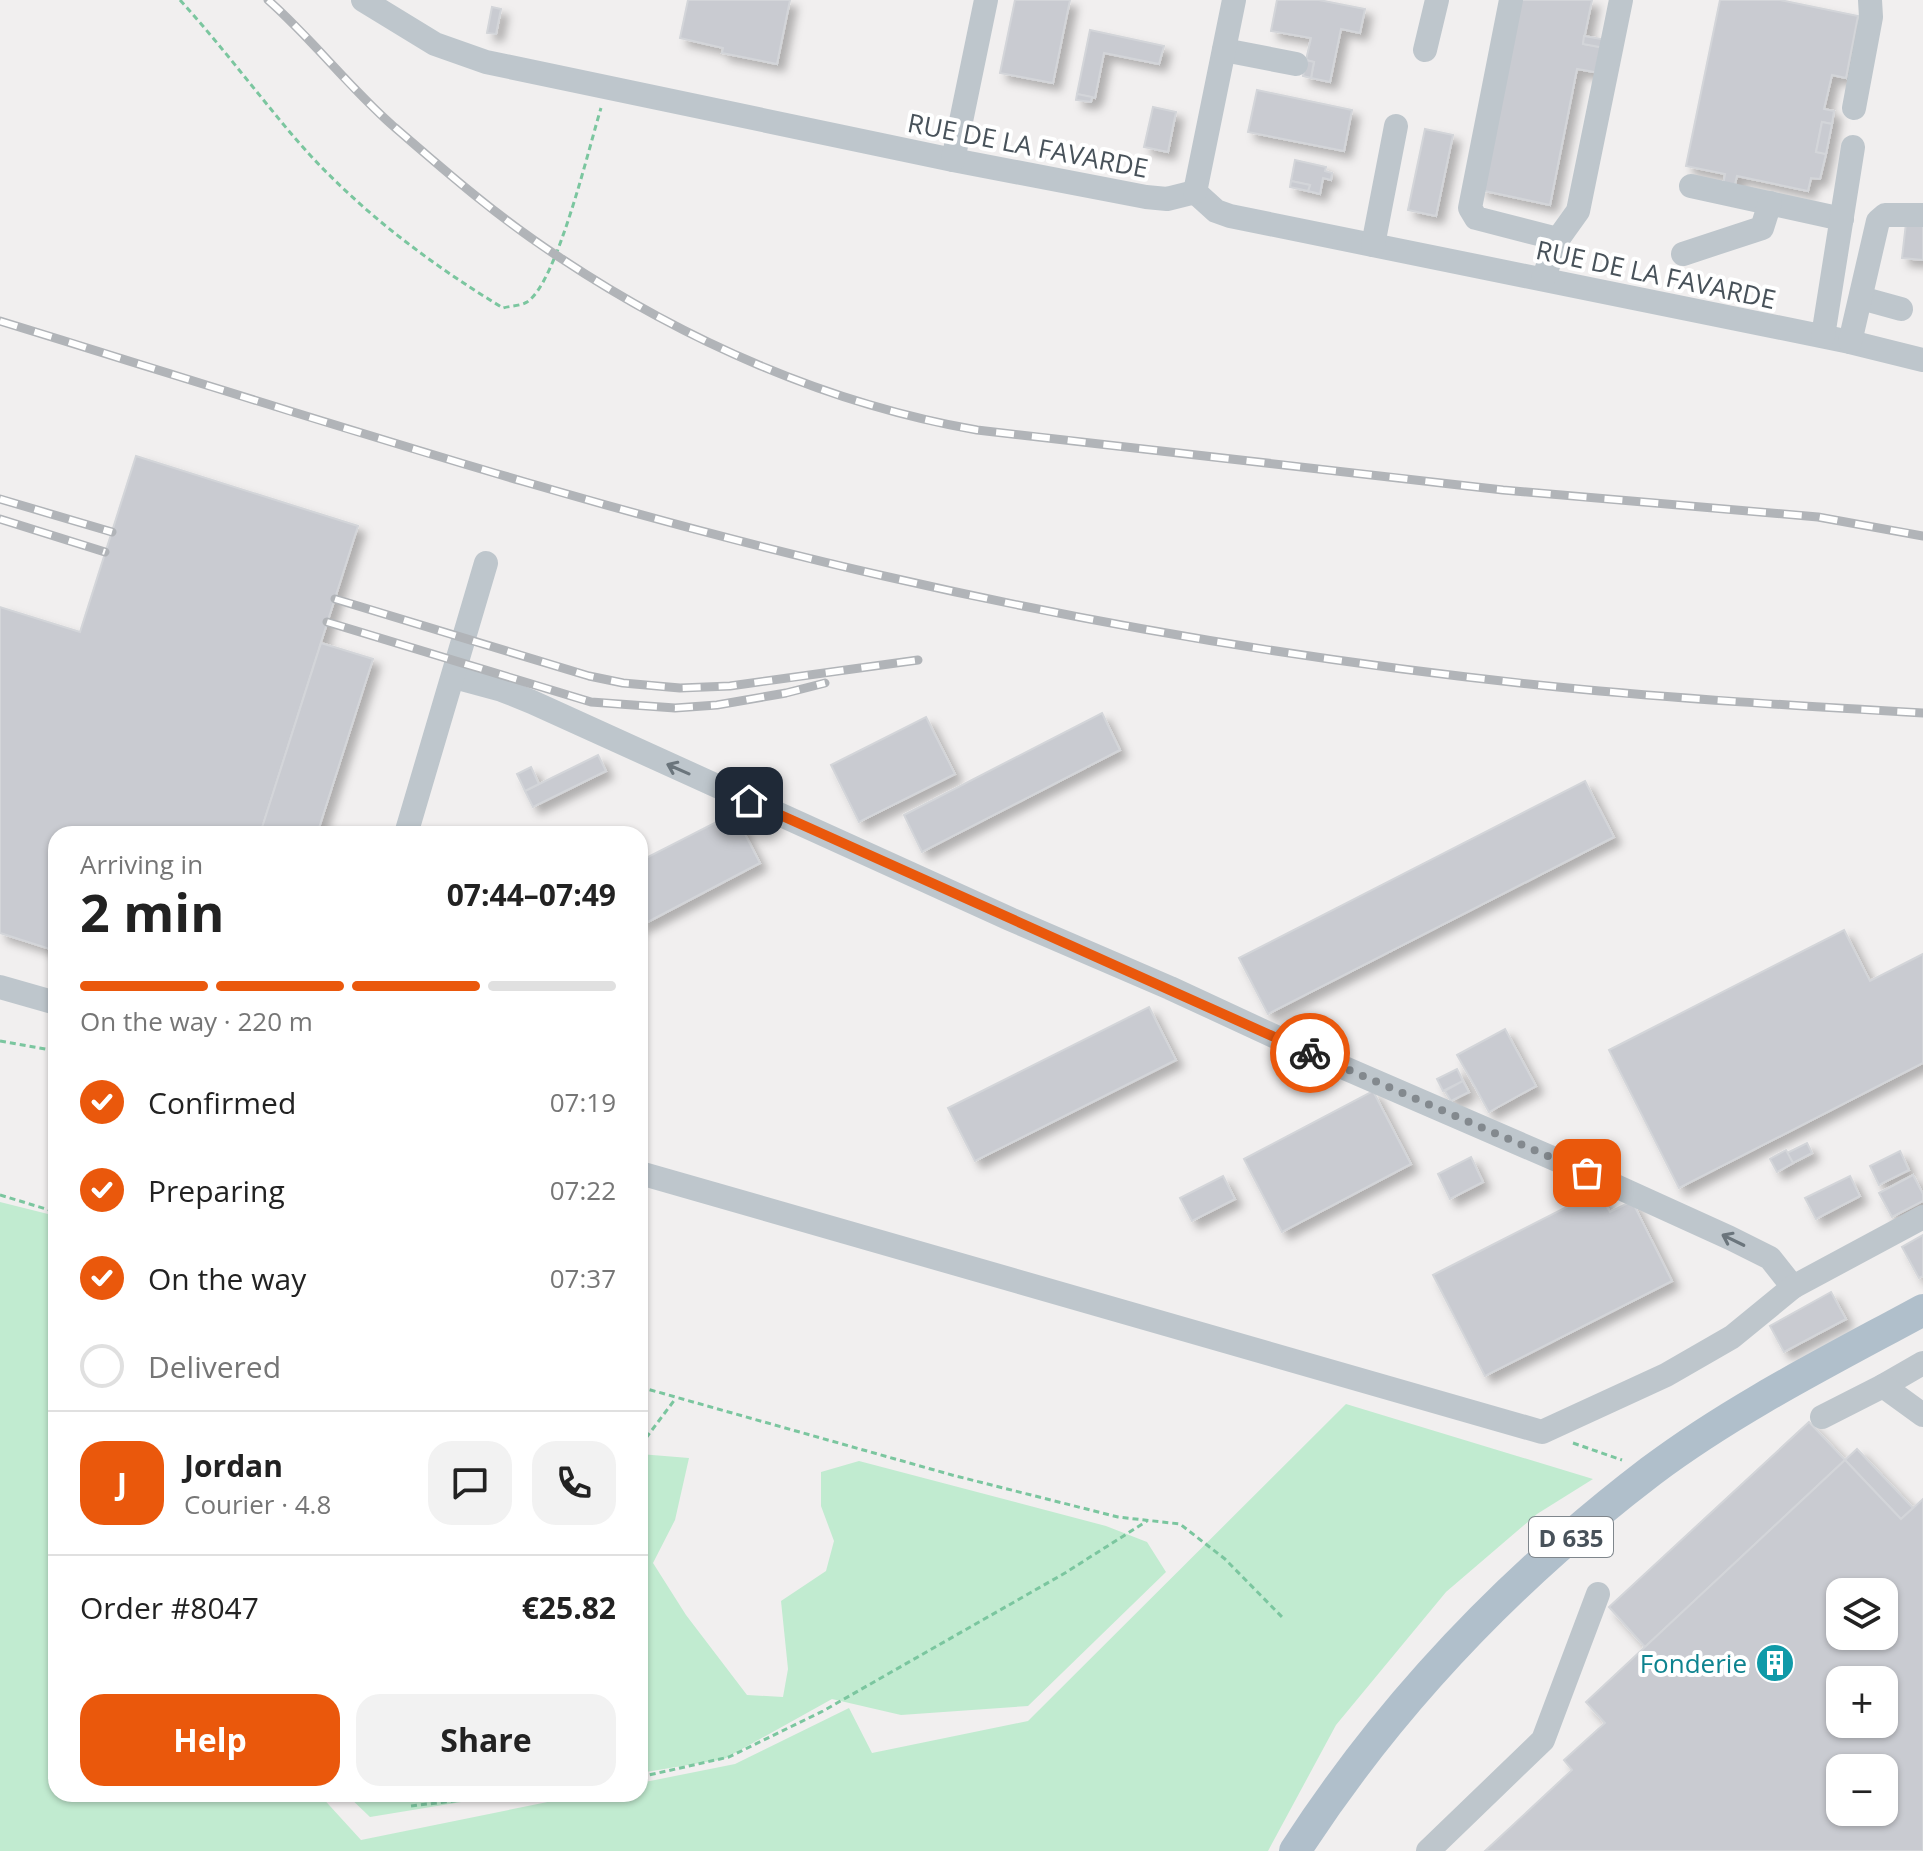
<!DOCTYPE html>
<html lang="en">
<head>
<meta charset="utf-8">
<style>
	:root { --surface:#fff; --page:#f2f2f2; --text:#222; --muted:#767676; --line:#e0e0e0; --accent:#ea580c }
	body { margin:0; font-family:"Open Sans",sans-serif; background:var(--page); color:var(--text); height:100vh; display:flex; flex-direction:column; font-size:30px; white-space:nowrap }
	* { box-sizing:border-box; margin:0 }
	p { font-size:26px; color:var(--muted) }
	.icon { flex:none; width:44px; height:44px; fill:none; stroke:currentColor; stroke-width:2; stroke-linecap:round; stroke-linejoin:round }
	.map { position:relative; flex:1; overflow:hidden }
	.details { position:absolute; left:48px; top:826px; width:600px; height:976px; display:flex; flex-direction:column; background:var(--surface); border-radius:24px; box-shadow:0 2px 6px #0004 }
	.details>* { flex:none }
	.tools { position:absolute; left:1826px; top:1578px; display:grid; gap:16px }
	.tools a { display:grid; place-items:center; width:72px; height:72px; border-radius:16px; background:var(--surface); box-shadow:0 2px 6px #0004; font-size:40px }
	.pin { position:absolute; display:grid; place-items:center; width:68px; height:68px; color:#fff; margin:-34px; border-radius:16px; box-shadow:0 4px 12px #0006 }
	.courier { position:absolute; display:grid; place-items:center; width:80px; height:80px; margin:-40px; border:6px solid #ea580c; border-radius:50%; background:#fff; color:#222; box-shadow:0 2px 10px #0007 }
	.headline em { font-style:normal; font-weight:700 }
	.headline div { display:flex; flex-direction:column-reverse }
	.headline { display:flex; align-items:center; justify-content:space-between; height:136px; padding:0 32px }
	h1 { font-size:52px; font-weight:700; line-height:60px }
	.bar { display:grid; grid-template-columns:repeat(4,1fr); gap:12px 8px; align-content:center; height:96px; padding:0 32px }
	.bar i { height:10px; border-radius:6px; background:var(--line) }
	.bar .active { background:var(--accent) }
	.bar p { grid-column:span 4 }
	.line { display:flex; align-items:center; gap:20px; padding:0 32px; border-top:2px solid var(--line) }
	.line div { flex:1 }
	.round { display:grid; place-items:center; flex:none; width:84px; height:84px; border-radius:24px; background:var(--page) }
	ol { padding:0 32px; list-style:none }
	li { display:flex; align-items:center; gap:24px; height:88px }
	li p { margin-inline-start:auto }
	li .icon { padding:8px; border-radius:50%; background:var(--accent); color:#fff; stroke-width:4 }
	li:last-child { color:var(--muted) }
	li i { width:44px; height:44px; border:4px solid var(--line); border-radius:50% }
	.cta { display:flex; gap:16px; margin-top:auto; padding:16px 32px }
	.cta a { flex:1; height:92px; border-radius:24px; background:var(--accent); color:#fff; font-size:32px; font-weight:700; line-height:92px; text-align:center }
	.cta a+a { background:var(--page); color:var(--text) }
	.map>svg:first-child { display:block }
	.green { fill:#c1ebd0 }
	.building { fill:#c9cbd1; stroke:#d3d5d9; stroke-width:2; fill-rule:evenodd; filter:url(#shadow) }
	.lines { fill:none; stroke-linecap:round; stroke-linejoin:round }
	.path { stroke:#7bc69f; stroke-width:3; stroke-dasharray:6 4; stroke-linecap:butt }
	.minor { stroke:#bec6cc; stroke-width:24 }
	.major { stroke:#b0bfcb; stroke-width:32 }
	.rail-casing { stroke:#b1b4b8; stroke-width:9 }
	.rail { stroke:#fff; stroke-width:6; stroke-dasharray:18; stroke-linecap:butt }
	.oneway { stroke:#6b757c }
	.done { stroke:#83898e; stroke-width:8; stroke-dasharray:0 14.4 }
	.route { stroke:#ea580c; stroke-width:10 }
	.labels { text-anchor:middle; dominant-baseline:central; stroke-width:8; stroke-linejoin:round; paint-order:stroke }
	.shield { fill:#fff; stroke:#7f868c; stroke-width:2 }
	.shield-label { font-size:24px; font-weight:bold; fill:#48525a }
	.street-label { font-size:26px; fill:#48525a; stroke:#fff }
	.culture-label { font-size:26px; fill:#0d838f; stroke:#fff; text-anchor:end }
</style>
</head>
<body>
<div class="map">
<svg width="1923" height="1851" viewBox="0 0 1923 1851">
	<defs>
		<filter id="shadow"><feDropShadow dx="7" dy="7" stdDeviation="4" flood-color="#0004"/></filter>
	</defs>
	<rect width="100%" height="100%" fill="#f1efef"/>
	<g class="green">
		<path d="M0,1202L56,1216V1794H319L361,1840L587,1794H640V1783L735,1764L849,1708L872,1753L1028,1721L1346,1404L1593,1479L1537,1514L1446,1592L1336,1725L1268,1851H0Z"/>
		<path d="M640,1454L689,1458L675,1520L653,1563L686,1615L747,1695L783,1697L788,1669L781,1601L826,1571L834,1541L821,1506V1472L859,1461L1106,1526L1147,1542L1166,1572L1028,1706L901,1715L832,1699L724,1759L640,1773Z"/>
		<path d="M346,1794H510L370,1817Z"/>
	</g>
	<g class="building">
		<path d="M688,0H790L777,64L722,53L723,48L680,38Z"/>
		<path d="M1015,0H1070L1053,83L1000,73Z"/>
		<path d="M1277,0H1319L1365,9L1360,33L1341,29L1330,82L1311,78L1314,62L1306,60L1311,38L1271,31Z"/>
		<path d="M1518,0H1592L1583,44L1605,48L1600,73L1577,69L1550,205L1480,190Z"/>
		<path d="M1720,0H1780L1858,16L1846,78L1832,75L1824,109L1834,111L1832,124L1822,122L1816,152L1826,154L1820,179L1811,178L1808,191L1737,176L1734,188L1723,186L1725,174L1686,166Z"/>
		<path d="M492,7L501,9L496,34L487,33Z"/>
		<path d="M1090,30L1164,46L1159,64L1104,53L1095,98L1077,94Z"/>
		<path d="M1584,36L1607,40L1605,48L1583,44Z"/>
		<path d="M1306,60L1314,62L1311,78L1303,76Z"/>
		<path d="M1257,90L1352,110L1344,151L1248,132Z"/>
		<path d="M1077,94L1092,97L1091,102L1076,100Z"/>
		<path d="M1153,107L1176,112L1168,152L1144,147Z"/>
		<path d="M1822,122L1832,124L1826,154L1816,152Z"/>
		<path d="M1425,129L1453,135L1436,216L1408,210Z"/>
		<path d="M1295,160L1326,167L1325,171L1332,173L1331,180L1323,178L1320,194L1308,191L1310,185L1291,181Z"/>
		<path d="M1291,181L1310,185L1308,191L1290,187Z"/>
		<path d="M1906,223L1923,225V260L1902,258Z"/>
		<path d="M136,456L358,526L260,834H56V951L0,933V607L80,632Z"/>
		<path d="M321,643L373,659L317,834H260Z"/>
		<path d="M1102,713L1120,750L922,852L904,815Z"/>
		<path d="M926,717L955,774L859,822L831,765Z"/>
		<path d="M598,755L606,771L533,807L525,791Z"/>
		<path d="M531,767L539,784L525,791L517,774Z"/>
		<path d="M1585,781L1614,837L1268,1014L1239,958Z"/>
		<path d="M734,813L760,863L640,926V861Z"/>
		<path d="M1844,930L1870,981L1923,954V1063L1679,1188L1609,1050Z"/>
		<path d="M1149,1007L1176,1060L975,1161L948,1108Z"/>
		<path d="M1505,1029L1536,1086L1489,1112L1457,1055Z"/>
		<path d="M1457,1069L1463,1081L1443,1091L1437,1079Z"/>
		<path d="M1463,1081L1469,1092L1451,1101L1445,1091Z"/>
		<path d="M1373,1091L1411,1164L1282,1232L1244,1159Z"/>
		<path d="M1807,1143L1812,1153L1793,1163L1787,1153Z"/>
		<path d="M1786,1150L1793,1163L1777,1172L1770,1159Z"/>
		<path d="M1900,1151L1909,1170L1879,1185L1870,1166Z"/>
		<path d="M1471,1157L1483,1182L1450,1199L1438,1174Z"/>
		<path d="M1913,1175L1923,1194V1201L1892,1217L1879,1193Z"/>
		<path d="M1223,1176L1235,1199L1192,1221L1180,1198Z"/>
		<path d="M1850,1176L1860,1196L1816,1219L1805,1198Z"/>
		<path d="M1598,1191L1610,1212L1632,1201L1672,1281L1485,1376L1433,1275Z"/>
		<path d="M1923,1235V1276L1919,1278L1902,1247Z"/>
		<path d="M1831,1292L1846,1319L1784,1352L1770,1326Z"/>
		<path d="M1809,1422L1845,1460L1645,1647L1609,1607Z"/>
		<path d="M1857,1449L1913,1508L1901,1519L1845,1460Z"/>
		<path d="M1845,1460L1901,1519L1923,1499V1851H1485L1572,1770L1564,1760L1605,1723L1586,1702ZM1840,1592H1884V1636H1840ZM1840,1680H1884V1724H1840ZM1840,1768H1884V1812H1840Z"/>
	</g>
	<g class="lines">
		<g class="path">
			<path d="M180,0C220,44 255,91 294,137C352,205 427,262 503,308C509,306 521,306 527,302C557,283 589,147 601,108"/>
			<path d="M0,1041L56,1051"/>
			<path d="M0,1195L56,1212"/>
			<path d="M640,1387L952,1475L1118,1517L1180,1524L1225,1559L1284,1619"/>
			<path d="M1573,1443L1622,1460"/>
			<path d="M640,1446L676,1398"/>
			<path d="M640,1777L729,1757L823,1711L1065,1573L1147,1521"/>
			<path d="M411,1806L512,1794"/>
		</g>
		<g class="minor">
			<path d="M363,0L435,44L486,62L953,160L1146,197L1167,199L1195,192L1216,211L1230,216L1850,342L1923,360"/>
			<path d="M1511,0L1470,208L1476,218L1558,239"/>
			<path d="M1224,50L1296,64"/>
			<path d="M1425,50L1437,0"/>
			<path d="M1854,108L1871,17L1870,0"/>
			<path d="M953,160L986,0"/>
			<path d="M1691,186L1842,219"/>
			<path d="M1195,192L1234,0"/>
			<path d="M1373,245L1396,126"/>
			<path d="M1683,254L1762,228L1770,203"/>
			<path d="M1543,279L1558,239L1578,211L1621,0"/>
			<path d="M1861,298L1901,309"/>
			<path d="M1823,336L1853,147"/>
			<path d="M1850,342L1878,221L1885,215H1923"/>
			<path d="M454,677L502,690L532,702L1010,919L1170,988L1319,1057L1587,1173L1730,1238L1770,1258L1793,1287"/>
			<path d="M406,834L486,563"/>
			<path d="M0,987L56,1003"/>
			<path d="M640,1173L1542,1432L1666,1375L1732,1337L1793,1287L1923,1217"/>
			<path d="M1883,1386L1923,1363"/>
			<path d="M1822,1417L1883,1386L1923,1415"/>
			<path d="M1428,1851L1543,1740L1598,1594"/>
		</g>
		<path class="major" d="M1295,1851C1390,1704 1512,1577 1651,1471C1735,1408 1831,1360 1923,1310"/>
		<defs>
			<g id="rail">
				<path d="M268,0C312,39 348,86 392,125C445,171 500,219 559,257C685,341 828,404 977,430L1503,490L1818,517L1923,536"/>
				<path d="M0,321C293,411 585,508 884,576C1106,627 1331,664 1558,687C1679,699 1801,706 1923,713"/>
				<path d="M0,499L112,532"/>
				<path d="M0,519L105,552"/>
				<path d="M335,599L589,676L623,683L680,688L730,686L918,660"/>
				<path d="M327,622L591,702L675,708L717,705L786,693L825,683"/>
			</g>
		</defs>
		<use href="#rail" class="rail-casing"/>
		<use href="#rail" class="rail"/>
	</g>
	<defs><path id="oneway-shaft" d="M-6 0H5M1.5-3L5.5 0L1.5 3" fill="none" stroke-width="1.6" stroke-linecap="round" stroke-linejoin="round" transform="scale(2)"/></defs>
	<g class="oneway">
		<use href="#oneway-shaft" transform="translate(678 769) rotate(-156)"/>
		<use href="#oneway-shaft" transform="translate(1733 1240) rotate(-154)"/>
	</g>
	<g class="lines">
		<path class="done" d="M1310,1053L1587,1173"/>
		<path class="route" d="M749,801L1310,1053"/>
	</g>
	<defs>
		<symbol id="building-disc" viewBox="-11 -11 22 22"><circle r="9.5" fill="#0f9aa8" stroke="#fff"/><path d="M-4-6H4V6H1V3H-1V6H-4ZM-2.5-4.3h1.7v1.8h-1.7ZM.8-4.3h1.7v1.8H.8ZM-2.5-1h1.7V.8h-1.7ZM.8-1h1.7V.8H.8Z" fill="#fff"/></symbol>
	</defs>
	<g fill-rule="evenodd">
		<use href="#building-disc" x="1753" y="1641" width="44" height="44"/>
	</g>
	<g class="labels">
		<rect class="shield" x="1529" y="1517" width="84" height="40" rx="6"/>
		<g class="shield-label">
			<text x="1571" y="1537">D 635</text>
		</g>
		<g class="street-label">
			<text transform="translate(1028 145) rotate(11)">RUE DE LA FAVARDE</text>
			<text transform="translate(1656 274) rotate(12)">RUE DE LA FAVARDE</text>
		</g>
		<g class="culture-label">
			<text x="1747" y="1663">Fonderie</text>
		</g>
	</g>
</svg>
<div class="tools">
<a><svg class="icon" aria-label="layers" viewBox="0 0 24 24"><path d="M12 4l9 5-9 5-9-5zM3 14l9 5 9-5"/></svg></a>
<a>+</a>
<a>−</a>
</div>
<div class="pin" style="left:1587px;top:1173px;background:#ea580c"><svg class="icon" aria-label="bag" viewBox="0 0 24 24"><path d="M5 8h14l-1 12H6zM9 8a3 3 0 0 1 6 0"/></svg></div>
<div class="pin" style="left:749px;top:801px;background:#1f2937"><svg class="icon" aria-label="home" viewBox="0 0 24 24"><path d="M3 11l9-7 9 7M6 9v11h12V9"/></svg></div>
<div class="courier" style="left:1310px;top:1053px"><svg class="icon" aria-label="bike" viewBox="0 0 24 24"><circle cx="6" cy="16" r="4"/><circle cx="18" cy="16" r="4"/><path d="M6 16l4-8h5l3 8M10 8l3 8H6M13 5h3"/></svg></div>
<section class="details">
<div class="headline"><div><h1>2 min</h1><p>Arriving in</p></div><em>07:44–07:49</em></div>
<div class="bar"><i class="active"></i><i class="active"></i><i class="active"></i><i></i><p>On the way · 220 m</p></div>
<ol>
<li><svg class="icon" aria-label="check" viewBox="0 0 24 24"><path d="M5 12l5 5 9-10"/></svg>Confirmed<p>07:19</p></li>
<li><svg class="icon" aria-label="check" viewBox="0 0 24 24"><path d="M5 12l5 5 9-10"/></svg>Preparing<p>07:22</p></li>
<li><svg class="icon" aria-label="check" viewBox="0 0 24 24"><path d="M5 12l5 5 9-10"/></svg>On the way<p>07:37</p></li>
<li><i></i>Delivered</li>
</ol>
<div class="line" style="height:144px"><b class="round" style="background:var(--accent);color:#fff">J</b><div><b>Jordan</b><p>Courier · 4.8</p></div><a class="round"><svg class="icon" aria-label="chat" viewBox="0 0 24 24"><path d="M4 5h16v11H9l-5 4z"/></svg></a><a class="round"><svg class="icon" aria-label="phone" viewBox="0 0 24 24"><path d="M5 4h4l2 5-3 2q2 4 5 5l2-3 5 2v4C11 20 4 13 5 4z"/></svg></a></div>
<div class="line" style="height:104px"><div>Order #8047</div><b>€25.82</b></div>
<div class="cta"><a>Help</a><a>Share</a></div>
</section>
</div>
</body>
</html>
